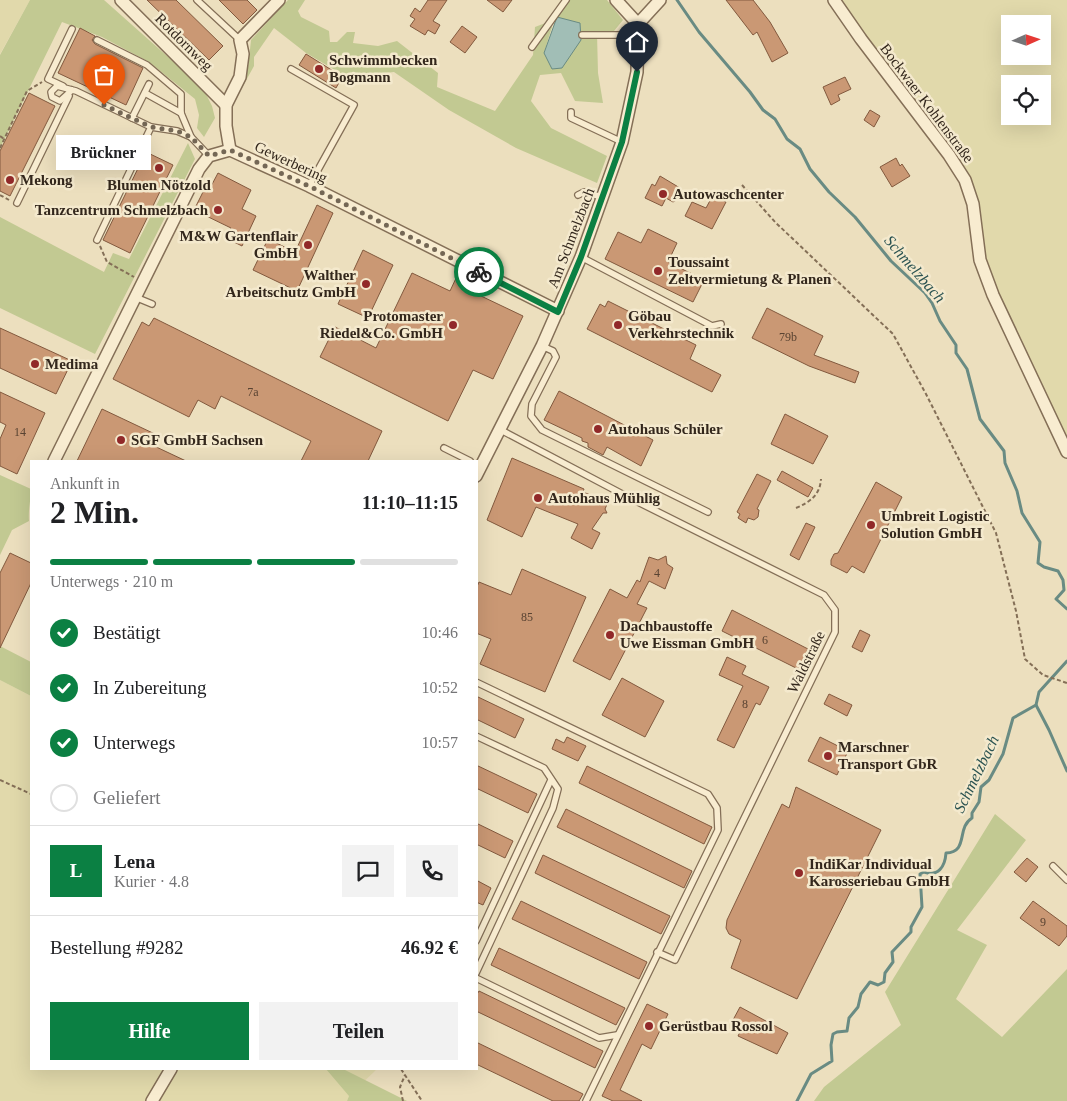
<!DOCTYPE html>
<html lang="de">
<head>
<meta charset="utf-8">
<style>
	:root { --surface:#fff; --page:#f2f2f2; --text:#202124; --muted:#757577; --line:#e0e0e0; --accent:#0b8043 }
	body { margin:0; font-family:Georgia,serif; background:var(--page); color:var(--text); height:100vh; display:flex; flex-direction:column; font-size:19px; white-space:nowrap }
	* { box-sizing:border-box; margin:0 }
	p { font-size:16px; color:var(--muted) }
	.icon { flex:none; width:28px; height:28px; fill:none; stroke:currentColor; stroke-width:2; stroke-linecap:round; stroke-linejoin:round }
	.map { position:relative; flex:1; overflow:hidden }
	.side { position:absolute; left:30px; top:460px; width:448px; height:610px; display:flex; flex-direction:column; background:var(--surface); border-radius:0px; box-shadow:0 5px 20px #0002 }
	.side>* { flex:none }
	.needle { width:32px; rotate:87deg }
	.controls { position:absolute; left:1001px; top:15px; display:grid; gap:10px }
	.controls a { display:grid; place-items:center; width:50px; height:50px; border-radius:0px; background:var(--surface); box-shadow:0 5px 20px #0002; font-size:25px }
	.pin { position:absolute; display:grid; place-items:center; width:42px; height:42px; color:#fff; margin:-51px -21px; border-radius:50% 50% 50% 0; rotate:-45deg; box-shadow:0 0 5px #0007 }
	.pin .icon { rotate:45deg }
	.courier { position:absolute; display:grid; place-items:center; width:50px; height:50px; margin:-25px; border:4px solid #0b8043; border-radius:50%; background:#fff; color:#222; box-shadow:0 1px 6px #0007 }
	.bubble { position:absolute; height:35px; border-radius:0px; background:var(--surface); box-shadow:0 5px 20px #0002; font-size:16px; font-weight:700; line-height:35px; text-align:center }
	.headline em { font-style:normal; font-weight:700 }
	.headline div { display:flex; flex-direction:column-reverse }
	.headline { display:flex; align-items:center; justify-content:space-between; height:85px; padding:0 20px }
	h1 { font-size:32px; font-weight:700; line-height:38px }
	.bar { display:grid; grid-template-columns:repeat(4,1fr); gap:8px 5px; align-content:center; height:60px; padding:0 20px }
	.bar i { height:6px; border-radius:4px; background:var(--line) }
	.bar .on { background:var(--accent) }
	.bar p { grid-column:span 4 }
	.line { display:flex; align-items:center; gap:12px; padding:0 20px; border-top:1px solid var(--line) }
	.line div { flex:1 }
	.round { display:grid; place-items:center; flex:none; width:52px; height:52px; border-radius:0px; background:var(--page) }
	ol { padding:0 20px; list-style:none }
	li { display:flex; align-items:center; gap:15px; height:55px }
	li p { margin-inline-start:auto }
	li .icon { padding:5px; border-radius:50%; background:var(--accent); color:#fff; stroke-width:4 }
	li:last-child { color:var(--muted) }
	li i { width:28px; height:28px; border:2px solid var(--line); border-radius:50% }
	.primary-button { display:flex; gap:10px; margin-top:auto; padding:10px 20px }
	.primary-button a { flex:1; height:58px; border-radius:0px; background:var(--accent); color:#fff; font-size:20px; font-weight:700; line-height:58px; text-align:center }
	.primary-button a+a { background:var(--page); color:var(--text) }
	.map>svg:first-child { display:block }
	.farmland { fill:#e1d9ab; fill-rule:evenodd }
	.green { fill:#c2c992 }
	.water { fill:#a1beb6; stroke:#698b83 }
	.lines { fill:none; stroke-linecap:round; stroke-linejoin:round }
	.stream { stroke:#698b83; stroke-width:3 }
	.building { fill:#ca9874; stroke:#82593e }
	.service-casing { stroke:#846f57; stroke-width:8 }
	.minor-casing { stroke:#846f57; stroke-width:14 }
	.path { stroke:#846f57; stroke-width:2; stroke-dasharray:4 2.5; stroke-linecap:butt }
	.service { stroke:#f8ecd0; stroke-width:5.5 }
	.minor { stroke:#f8ecd0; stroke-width:11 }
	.done { stroke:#746755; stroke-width:5; stroke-dasharray:0 9 }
	.route { stroke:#0b8043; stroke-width:6 }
	.poi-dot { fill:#912929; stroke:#f4e9cd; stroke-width:2 }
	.labels { text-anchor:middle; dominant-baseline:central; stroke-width:5; stroke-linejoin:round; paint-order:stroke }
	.number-label { font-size:12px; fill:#594332 }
	.street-label { font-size:15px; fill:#33271c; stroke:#f4e9cd }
	.poi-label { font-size:15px; font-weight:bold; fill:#33271c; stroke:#f4e9cd; text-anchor:start }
	.water-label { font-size:16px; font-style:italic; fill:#2b5351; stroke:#f4e9cd }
</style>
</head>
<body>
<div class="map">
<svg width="1067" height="1101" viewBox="0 0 1067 1101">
	<rect width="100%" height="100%" fill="#ecdfbe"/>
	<g class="farmland">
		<path d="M0,0H30L0,54Z"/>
		<path d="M840,0H1067V442L981,258L973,189ZM1010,24H1042V56H1010ZM1010,84H1042V116H1010Z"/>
		<path d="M0,680L31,696V1069H377L349,1096L347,1101H0Z"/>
	</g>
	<g class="green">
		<path d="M30,0H104L203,88L212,106L215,118L204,137L197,128L199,115L195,99L149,62L102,37L62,22L0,148V55Z"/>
		<path d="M288,0H305L298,11L301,17L329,31L330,42H337L347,32H355L353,43L378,46L397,41L438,73L437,87L495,111L533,55L535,27L548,22L552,27L544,53L557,17L569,0H607L623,20L614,31L597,33L598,73L603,103L575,101L561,73L540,75L531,101L551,128L607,156L597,183L516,148L449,110L394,72L342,78L340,73L306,53L274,28L254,57V66L238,95L248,68L251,40Z"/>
		<path d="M188,143L195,159L95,354L0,308V217L104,272L113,253L129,259Z"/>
		<path d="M0,475L31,489C31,500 28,509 29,521L12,530L0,555Z"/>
		<path d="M0,646L31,662V696L0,680Z"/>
		<path d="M995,814L1026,840L957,930L987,945L956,999L1002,1037L1067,969V1101H814L824,1087L901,1025L885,992Z"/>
		<path d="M326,1069H343L407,1101H347L349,1096Z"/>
	</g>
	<path class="water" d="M557,17L580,23L581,40L562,68L552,69L544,53Z"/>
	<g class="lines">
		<g class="stream">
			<path d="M677,0L699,32L750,92L763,110L775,119L787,139L800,149L810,169L829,192L855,217L891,261L925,293L932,303L940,321L956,345V353L967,369L980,419L1004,451L1005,463L1017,491L1022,513L1040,542L1038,563L1044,567L1058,571L1063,580L1064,590L1056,599L1067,609"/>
			<path d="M1036,705L1049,730L1067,771"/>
			<path d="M797,1101L811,1074L832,1061L831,1045L833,1034L837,1032L847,1031L849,1018L858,1007L861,994L870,982L878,985L884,982L885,973L893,962L892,952L911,932V927L922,907L920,874L924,872C938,877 945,867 946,853C969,852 956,828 972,818V813L979,802L981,787L989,780L1003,754L1013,718L1036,705L1039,692L1067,661"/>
		</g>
	</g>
	<g class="building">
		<path d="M147,0H176L223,46L209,60Z"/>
		<path d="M219,0H247L257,10L243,24Z"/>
		<path d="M428,0H447L433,21L440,25L435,34L428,30L425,35L410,26L415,19L410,16L415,8L420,12Z"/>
		<path d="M487,0H512L503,12Z"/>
		<path d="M726,0H753L770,22L788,53L772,62L757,32L753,35Z"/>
		<path d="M462,26L477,37L465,53L450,42Z"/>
		<path d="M80,28L95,36L92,40L95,44L143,68L126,105L58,73Z"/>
		<path d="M306,54L338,74L336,76L341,79L336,88L299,65Z"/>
		<path d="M845,77L851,89L838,95L840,100L831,105L823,87Z"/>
		<path d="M29,93L55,106L10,196L0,191V151Z"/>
		<path d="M870,110L880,116L874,127L864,120Z"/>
		<path d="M146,152L173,165L130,253L103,240Z"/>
		<path d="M896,158L900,166L902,164L910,176L892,187L880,167Z"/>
		<path d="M218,173L251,190L242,209L256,216L242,246L226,238L231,228L194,210L204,190L208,192Z"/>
		<path d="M660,176L680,188L682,197L673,202L666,198L662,206L645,198L652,184L655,186Z"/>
		<path d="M713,195L726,202L712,229L685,216L692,202L706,208Z"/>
		<path d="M317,205L333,213L297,291L253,270L268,239L295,252Z"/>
		<path d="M648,229L677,243L668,262L704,280L693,302L605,259L618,232L641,243Z"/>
		<path d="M363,250L393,265L368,318L338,304Z"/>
		<path d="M412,273L450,291L458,274L486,287L481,296L523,316L493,379L473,370L448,421L320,357L335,327L376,348Z"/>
		<path d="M608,301L696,345L690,359L721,375L712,392L587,329L600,304L605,307Z"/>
		<path d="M767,308L823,336L814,355L859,372L855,383L809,366L752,338Z"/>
		<path d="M154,318L382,431L368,461H301L311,441L221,396L215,409L198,400L189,417L113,379L142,322L149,326Z"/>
		<path d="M0,328L72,361L56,394L0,368Z"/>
		<path d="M559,391L653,440L641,466L607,447L603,455L588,447V443L582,441V438L544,420Z"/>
		<path d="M0,392L45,413L17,474L0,466V439L6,425L0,422Z"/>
		<path d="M102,409L157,435L152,445L186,461H77Z"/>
		<path d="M785,414L828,436L813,464L771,444Z"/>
		<path d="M512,458L584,489L583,492L608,502L605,509L607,513H603L592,529L600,533L592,549L571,538L578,524L536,507L522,537L487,520Z"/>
		<path d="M782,471L813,488L808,497L777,480Z"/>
		<path d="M757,474L771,481L757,509L759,510L758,517L754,520L748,518L746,523L738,518L740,514L737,512Z"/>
		<path d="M876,482L902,497L864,573L852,566L847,573L831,565V560L834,554L838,553Z"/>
		<path d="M806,523L815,527L799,560L790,555Z"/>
		<path d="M10,553L31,563V583L0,648V573Z"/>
		<path d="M666,556L667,564L673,568L665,589L649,581L637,604L647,608L610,680L573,661L610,589L627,598L637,580L640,582L649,557L658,560Z"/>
		<path d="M522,569L586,597L545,692L480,664L491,639L476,633V589L479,582L511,595Z"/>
		<path d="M732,610L808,649L798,669L722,631Z"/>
		<path d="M860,630L870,635L862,652L852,647Z"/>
		<path d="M727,657L746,666L742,674L769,687L760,705L756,703L734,748L717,740L743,686L719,675Z"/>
		<path d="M622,678L664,701L645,737L602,715Z"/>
		<path d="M829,694L852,705L847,716L824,704Z"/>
		<path d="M476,696L524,719L515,738L476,719Z"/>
		<path d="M567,737L586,746L578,761L552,749L556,739L564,743Z"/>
		<path d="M820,737L848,751L837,775L808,761Z"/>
		<path d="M476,765L537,794L528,813L476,788Z"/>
		<path d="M587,766L712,827L704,844L579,783Z"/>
		<path d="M796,787L881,830L797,999L731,968L741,940L729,934L726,928L727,920L782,804L789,808Z"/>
		<path d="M566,809L692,871L684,888L557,827Z"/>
		<path d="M476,823L513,841L505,858L476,844Z"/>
		<path d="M543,855L670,916L661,934L535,873Z"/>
		<path d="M1027,858L1038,867L1026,882L1014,872Z"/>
		<path d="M476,880L491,888L483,905L476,902Z"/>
		<path d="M521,901L647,962L639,979L512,919Z"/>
		<path d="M1033,901L1067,926V936L1059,946L1020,918Z"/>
		<path d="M499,948L625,1008L616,1025L491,965Z"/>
		<path d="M479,991L603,1051L595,1068L476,1011V996Z"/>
		<path d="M647,1004L668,1014L651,1049L642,1044L620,1090L642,1101H613L602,1096Z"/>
		<path d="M740,1007L788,1033L777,1054L738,1036L743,1026L733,1020Z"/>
		<path d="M476,1042L583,1094L579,1101H553L476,1064Z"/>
	</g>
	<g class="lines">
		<defs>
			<g id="service">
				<path d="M197,0L240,40"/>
				<path d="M582,35H637"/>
				<path d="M97,40L147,65L181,94V113"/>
				<path d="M532,47L566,0"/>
				<path d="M291,69L354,105L309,186"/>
				<path d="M63,86L48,79L72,29"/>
				<path d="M72,90L60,101L52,97L51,92L57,86L76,91L151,127L177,131L191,137L209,156"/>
				<path d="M145,93L181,113L191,137"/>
				<path d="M571,112V118L622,142"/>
				<path d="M132,118L149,84"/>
				<path d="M578,195L584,192L602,197"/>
				<path d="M17,203L69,96"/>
				<path d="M97,240L151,127"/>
				<path d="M581,257L712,326L721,324"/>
				<path d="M135,297L152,304"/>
				<path d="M542,346L553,351L556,357L532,404L531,416L542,430L708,512"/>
				<path d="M499,429L626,496L824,595L835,610V632L675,960L657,952"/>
				<path d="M444,448L470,461"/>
				<path d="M476,682L708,794L717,808L718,830L586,1101"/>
				<path d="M476,736L544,768L558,789L553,808L476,973"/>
				<path d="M1053,866L1067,880"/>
				<path d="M476,941L551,780"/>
				<path d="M476,978L599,1038L617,1035"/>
			</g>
			<g id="minor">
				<path d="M121,0L226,105"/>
				<path d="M616,0L638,24"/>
				<path d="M834,0L861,39L949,155L965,180L973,204L980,260L993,295L1067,452"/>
				<path d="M230,150L226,126V105L240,77L243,54L240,40L279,0"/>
				<path d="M54,461L199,169L209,156L230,150L309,186L558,311"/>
				<path d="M476,476L542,346L581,257L622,142L637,72L638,24L660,0"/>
				<path d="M152,1101L171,1069"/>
			</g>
		</defs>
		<use href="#service" class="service-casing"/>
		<use href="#minor" class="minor-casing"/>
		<g class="path">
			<path d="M0,136L4,139"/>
			<path d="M0,148L27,91L42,82"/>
			<path d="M742,185L775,222L893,334L926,394L996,533L1016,611L1025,659L1043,675L1067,683"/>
			<path d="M0,195L9,200"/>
			<path d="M100,246L107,262L134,277"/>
			<path d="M796,508C810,502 820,495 821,479"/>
			<path d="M0,780L31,794"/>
			<path d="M401,1069L422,1101"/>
			<path d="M403,1101L400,1087L405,1075"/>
		</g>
		<use href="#service" class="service"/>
		<use href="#minor" class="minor"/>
	</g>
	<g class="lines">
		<path class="done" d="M104,105L151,127L177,131L191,137L209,156L230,150L309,186L479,272"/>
		<path class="route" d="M479,272L558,312L581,257L622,142L637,72"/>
	</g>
	<g class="poi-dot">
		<circle cx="319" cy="69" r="5"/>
		<circle cx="159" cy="168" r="5"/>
		<circle cx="10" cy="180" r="5"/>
		<circle cx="663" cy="194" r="5"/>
		<circle cx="218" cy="210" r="5"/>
		<circle cx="308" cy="245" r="5"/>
		<circle cx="658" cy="271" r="5"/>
		<circle cx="366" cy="284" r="5"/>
		<circle cx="453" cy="325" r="5"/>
		<circle cx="618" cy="325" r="5"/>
		<circle cx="35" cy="364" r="5"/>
		<circle cx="598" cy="429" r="5"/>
		<circle cx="121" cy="440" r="5"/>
		<circle cx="538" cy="498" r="5"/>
		<circle cx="871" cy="525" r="5"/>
		<circle cx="610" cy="635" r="5"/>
		<circle cx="828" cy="756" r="5"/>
		<circle cx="799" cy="873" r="5"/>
		<circle cx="649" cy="1026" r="5"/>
	</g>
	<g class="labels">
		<g class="number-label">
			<text x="788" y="337">79b</text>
			<text x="253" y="392">7a</text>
			<text x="20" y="432">14</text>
			<text x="657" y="573">4</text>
			<text x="527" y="617">85</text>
			<text x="765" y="640">6</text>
			<text x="745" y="704">8</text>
			<text x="1043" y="922">9</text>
		</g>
		<g class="street-label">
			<text transform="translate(184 42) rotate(45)">Rotdornweg</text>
			<text transform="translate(927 103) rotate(53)">Bockwaer Kohlenstraße</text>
			<text transform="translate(291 162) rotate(25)">Gewerbering</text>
			<text transform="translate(571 238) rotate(-69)">Am Schmelzbach</text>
			<text transform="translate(806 662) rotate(-64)">Waldstraße</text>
		</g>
		<g class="poi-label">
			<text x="329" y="60">Schwimmbecken<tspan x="329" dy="17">Bogmann</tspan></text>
			<text x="20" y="180">Mekong</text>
			<text x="159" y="185" text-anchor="middle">Blumen Nötzold</text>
			<text x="673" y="194">Autowaschcenter</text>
			<text x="208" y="210" text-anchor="end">Tanzcentrum Schmelzbach</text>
			<text x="298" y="236" text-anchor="end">M&amp;W Gartenflair<tspan x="298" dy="17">GmbH</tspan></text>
			<text x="668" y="262">Toussaint<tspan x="668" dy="17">Zeltvermietung &amp; Planen</tspan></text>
			<text x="356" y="275" text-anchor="end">Walther<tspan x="356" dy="17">Arbeitschutz GmbH</tspan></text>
			<text x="443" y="316" text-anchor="end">Protomaster<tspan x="443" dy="17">Riedel&amp;Co. GmbH</tspan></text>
			<text x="628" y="316">Göbau<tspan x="628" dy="17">Verkehrstechnik</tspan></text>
			<text x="45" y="364">Medima</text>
			<text x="608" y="429">Autohaus Schüler</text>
			<text x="131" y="440">SGF GmbH Sachsen</text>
			<text x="548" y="498">Autohaus Mühlig</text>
			<text x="881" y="516">Umbreit Logistic<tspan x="881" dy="17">Solution GmbH</tspan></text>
			<text x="620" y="626">Dachbaustoffe<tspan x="620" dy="17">Uwe Eissman GmbH</tspan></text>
			<text x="838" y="747">Marschner<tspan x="838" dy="17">Transport GbR</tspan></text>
			<text x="809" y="864">IndiKar Individual<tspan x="809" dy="17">Karosseriebau GmbH</tspan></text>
			<text x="659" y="1026">Gerüstbau Rossol</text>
		</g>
		<g class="water-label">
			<text transform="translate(915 269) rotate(49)">Schmelzbach</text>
			<text transform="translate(976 774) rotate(-64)">Schmelzbach</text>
		</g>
	</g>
</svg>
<div class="controls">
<a><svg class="needle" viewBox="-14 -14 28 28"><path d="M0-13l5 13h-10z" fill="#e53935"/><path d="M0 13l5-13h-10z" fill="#757577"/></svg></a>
<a><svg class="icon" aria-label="locate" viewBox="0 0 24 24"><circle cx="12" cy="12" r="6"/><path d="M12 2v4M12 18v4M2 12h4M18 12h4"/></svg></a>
</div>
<div class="pin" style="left:104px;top:105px;background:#ea580c"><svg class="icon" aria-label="bag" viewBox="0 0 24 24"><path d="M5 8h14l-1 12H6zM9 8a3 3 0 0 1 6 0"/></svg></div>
<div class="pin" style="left:637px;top:72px;background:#1f2937"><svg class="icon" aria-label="home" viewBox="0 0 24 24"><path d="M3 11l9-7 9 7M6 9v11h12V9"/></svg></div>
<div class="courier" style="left:479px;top:272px"><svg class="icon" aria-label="bike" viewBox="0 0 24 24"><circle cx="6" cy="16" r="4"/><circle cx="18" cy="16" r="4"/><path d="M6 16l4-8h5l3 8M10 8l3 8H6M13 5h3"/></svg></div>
<div class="bubble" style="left:56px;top:135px;width:95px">Brückner</div>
<section class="side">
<div class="headline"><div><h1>2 Min.</h1><p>Ankunft in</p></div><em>11:10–11:15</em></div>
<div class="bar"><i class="on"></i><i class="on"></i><i class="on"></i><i></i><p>Unterwegs · 210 m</p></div>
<ol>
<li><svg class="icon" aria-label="check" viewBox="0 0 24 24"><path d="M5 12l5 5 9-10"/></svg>Bestätigt<p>10:46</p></li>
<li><svg class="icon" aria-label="check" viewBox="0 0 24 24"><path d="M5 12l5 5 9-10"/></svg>In Zubereitung<p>10:52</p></li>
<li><svg class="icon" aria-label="check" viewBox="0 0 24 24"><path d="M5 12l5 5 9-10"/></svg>Unterwegs<p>10:57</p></li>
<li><i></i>Geliefert</li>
</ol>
<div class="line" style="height:90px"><b class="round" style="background:var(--accent);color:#fff">L</b><div><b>Lena</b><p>Kurier · 4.8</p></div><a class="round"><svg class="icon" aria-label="chat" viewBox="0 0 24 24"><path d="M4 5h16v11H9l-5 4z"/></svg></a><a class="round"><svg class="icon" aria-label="phone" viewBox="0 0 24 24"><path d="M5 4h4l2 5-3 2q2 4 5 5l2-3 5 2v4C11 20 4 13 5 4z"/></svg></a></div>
<div class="line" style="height:65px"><div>Bestellung #9282</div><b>46.92 €</b></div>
<div class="primary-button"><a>Hilfe</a><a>Teilen</a></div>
</section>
</div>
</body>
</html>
